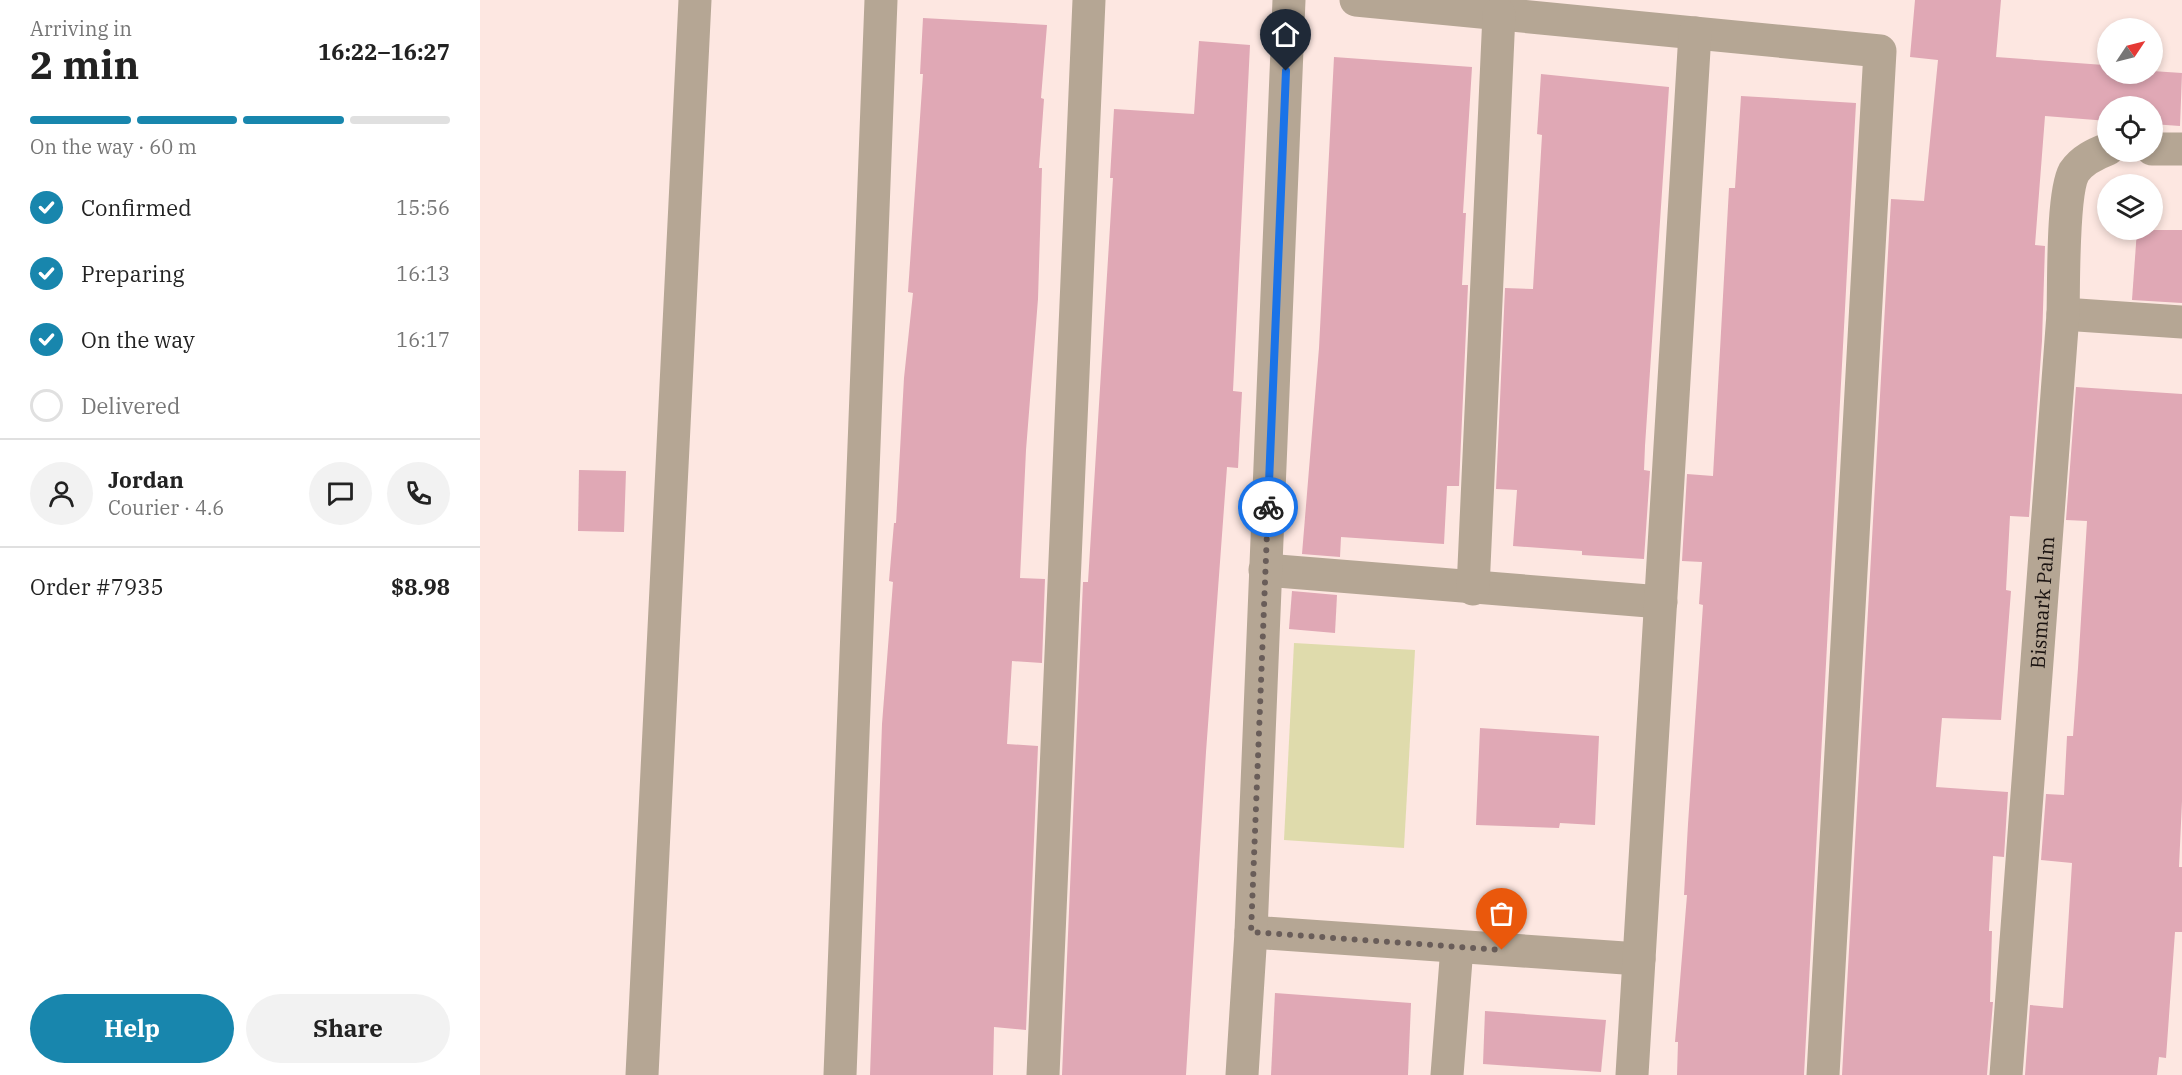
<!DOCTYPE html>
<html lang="en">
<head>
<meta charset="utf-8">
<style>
	:root { --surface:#fff; --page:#f2f2f2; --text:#222; --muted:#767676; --line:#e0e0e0; --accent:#1886ad }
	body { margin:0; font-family:"IBM Plex Serif",serif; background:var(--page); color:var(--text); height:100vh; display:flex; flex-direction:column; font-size:22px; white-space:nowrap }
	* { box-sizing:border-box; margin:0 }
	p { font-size:20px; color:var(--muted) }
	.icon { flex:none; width:33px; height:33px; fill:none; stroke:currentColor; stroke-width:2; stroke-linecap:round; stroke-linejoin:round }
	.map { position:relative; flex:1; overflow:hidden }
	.panel { display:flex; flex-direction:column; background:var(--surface); width:480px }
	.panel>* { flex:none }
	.needle { width:39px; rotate:55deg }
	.buttons { position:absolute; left:1617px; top:18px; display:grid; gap:12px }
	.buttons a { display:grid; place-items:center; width:66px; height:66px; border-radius:50%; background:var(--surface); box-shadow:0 3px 9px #0003; font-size:30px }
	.pin { position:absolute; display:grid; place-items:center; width:51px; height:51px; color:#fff; margin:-62px -26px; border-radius:50% 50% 50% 0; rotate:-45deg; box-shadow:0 0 6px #0007 }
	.pin .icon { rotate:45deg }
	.courier { position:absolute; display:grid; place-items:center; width:60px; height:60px; margin:-30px; border:4px solid #1a73e8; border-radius:50%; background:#fff; color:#222; box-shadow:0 2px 8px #0007 }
	.overview em { font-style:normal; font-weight:700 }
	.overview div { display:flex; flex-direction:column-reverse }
	.overview { display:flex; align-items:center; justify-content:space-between; height:102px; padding:0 30px }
	h1 { font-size:39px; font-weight:700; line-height:45px }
	.bar { display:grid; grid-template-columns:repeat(4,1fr); gap:9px 6px; align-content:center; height:72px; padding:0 30px }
	.bar i { height:8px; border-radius:4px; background:var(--line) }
	.bar .selected { background:var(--accent) }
	.bar p { grid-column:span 4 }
	.line { display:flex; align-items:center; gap:15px; padding:0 30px; border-top:2px solid var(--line) }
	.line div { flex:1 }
	.round { display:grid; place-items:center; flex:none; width:63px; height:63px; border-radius:32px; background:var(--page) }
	ol { padding:0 30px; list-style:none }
	li { display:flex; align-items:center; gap:18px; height:66px }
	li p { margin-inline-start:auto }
	li .icon { padding:6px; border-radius:50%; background:var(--accent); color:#fff; stroke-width:4 }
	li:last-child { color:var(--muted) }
	li i { width:33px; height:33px; border:3px solid var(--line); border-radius:50% }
	.cta { display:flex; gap:12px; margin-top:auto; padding:12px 30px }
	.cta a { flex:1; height:69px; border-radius:36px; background:var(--accent); color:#fff; font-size:24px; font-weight:700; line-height:69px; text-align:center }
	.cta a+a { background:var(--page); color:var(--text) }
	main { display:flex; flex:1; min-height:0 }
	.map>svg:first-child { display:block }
	.green { fill:#dfdbac }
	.building { fill:#e0a8b5 }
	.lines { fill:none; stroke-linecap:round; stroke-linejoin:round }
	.minor { stroke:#b5a694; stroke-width:33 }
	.done { stroke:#695d59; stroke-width:6; stroke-dasharray:0 10.8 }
	.route { stroke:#1a73e8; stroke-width:8 }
	.labels { text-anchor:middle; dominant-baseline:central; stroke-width:4.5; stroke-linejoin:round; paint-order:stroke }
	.street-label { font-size:20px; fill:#191210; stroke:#fde7e1 }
</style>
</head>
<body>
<main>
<section class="panel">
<div class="overview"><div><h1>2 min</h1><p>Arriving in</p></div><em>16:22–16:27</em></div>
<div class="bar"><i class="selected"></i><i class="selected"></i><i class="selected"></i><i></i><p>On the way · 60 m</p></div>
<ol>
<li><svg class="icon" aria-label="check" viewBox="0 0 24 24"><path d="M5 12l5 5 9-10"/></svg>Confirmed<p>15:56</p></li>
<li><svg class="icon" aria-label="check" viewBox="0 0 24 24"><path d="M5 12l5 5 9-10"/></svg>Preparing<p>16:13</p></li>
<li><svg class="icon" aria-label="check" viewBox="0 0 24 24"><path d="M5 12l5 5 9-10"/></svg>On the way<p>16:17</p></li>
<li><i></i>Delivered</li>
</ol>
<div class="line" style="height:108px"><a class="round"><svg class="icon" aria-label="person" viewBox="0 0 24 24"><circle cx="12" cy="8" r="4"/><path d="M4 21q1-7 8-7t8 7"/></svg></a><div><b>Jordan</b><p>Courier · 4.6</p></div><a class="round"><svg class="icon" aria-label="chat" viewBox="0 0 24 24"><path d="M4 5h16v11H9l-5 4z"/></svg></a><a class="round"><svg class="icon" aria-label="phone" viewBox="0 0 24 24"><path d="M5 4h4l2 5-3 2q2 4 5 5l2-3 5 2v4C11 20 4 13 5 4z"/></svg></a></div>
<div class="line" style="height:78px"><div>Order #7935</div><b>$8.98</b></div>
<div class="cta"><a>Help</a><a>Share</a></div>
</section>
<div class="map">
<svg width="1702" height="1075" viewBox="0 0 1702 1075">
	<rect width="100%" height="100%" fill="#fde7e1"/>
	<path class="green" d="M814,643L935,650L924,848L804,840Z"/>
	<g class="building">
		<path d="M1435,0H1521L1516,57L1624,65L1628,74H1672V71L1702,73L1700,126L1672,124V106H1628V121L1565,116L1555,245L1565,246L1562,341L1549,517L1530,516L1526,590L1531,591L1521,720L1462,718L1456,787L1528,792L1524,857L1513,856L1509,931H1512L1510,1002H1513L1507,1075H1362L1411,199L1444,201L1458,60L1430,57Z"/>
		<path d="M443,18L567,25L561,98L564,99L559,168H562L558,299L546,450L540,578L565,579L562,663L532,661L527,744L558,746L546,1030L514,1027L513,1075H390L402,724L413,582L409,581L414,523H416L424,378L433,293L428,292L443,74H440Z"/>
		<path d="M719,41L770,45L753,391L762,392L758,468L747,467L726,752L706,1075H582L603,582H608L633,178H630L634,109L714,114Z"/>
		<path d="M854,57L992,67L983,213H986L982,285H988L979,486H967L964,544L861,537L860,557L822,554L839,348Z"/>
		<path d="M1061,74L1189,87L1165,446L1164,470L1170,471L1164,559L1102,555V551L1033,546L1037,490L1016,489L1025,288L1053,289L1062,135L1057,134Z"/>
		<path d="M1261,96L1376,103L1324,1075H1197L1198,1042H1195L1207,895H1204L1208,824L1223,605L1219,604L1222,562L1202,561L1207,474L1233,476L1249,188H1255Z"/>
		<path d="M1657,230H1702V303L1652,300Z"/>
		<path d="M1596,387L1702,394V801L1699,867H1702V932H1695L1686,1058L1679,1057L1677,1075H1545L1550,1005L1583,1008L1592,863L1561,860L1566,794L1584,795L1587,736H1593L1598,668L1607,521L1586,520Z"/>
		<path d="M99,470L146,471L144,532L98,531Z"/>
		<path d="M812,591L857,595L855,633L809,629Z"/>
		<path d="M1000,728L1119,736L1115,825L1080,823L1079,828L996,825Z"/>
		<path d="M795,993L931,1003L928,1075H791Z"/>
		<path d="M1005,1011L1126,1020L1121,1072L1003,1064Z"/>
	</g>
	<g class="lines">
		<g class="minor">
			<path d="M876,0L1400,51L1343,1075"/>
			<path d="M1672,149H1702"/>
			<path d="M1583,314L1702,322"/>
			<path d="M785,570L1181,602"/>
			<path d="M993,589L1019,14"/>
			<path d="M771,932L1159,959"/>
			<path d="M162,1075L215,0"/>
			<path d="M360,1075L401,0"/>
			<path d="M563,1075L609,0"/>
			<path d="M762,1075L771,932L809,0"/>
			<path d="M967,1075L977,947"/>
			<path d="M1152,1075L1215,33"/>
			<path id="s1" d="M1526,1075L1583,314C1584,285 1582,194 1594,172C1602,160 1615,154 1628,149"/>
		</g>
	</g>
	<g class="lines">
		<path class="done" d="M788,507L771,932L1022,950"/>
		<path class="route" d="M788,507L806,71"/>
	</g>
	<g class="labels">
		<g class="street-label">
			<text stroke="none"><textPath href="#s1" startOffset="474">Bismark Palm</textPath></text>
		</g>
	</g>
</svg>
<div class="buttons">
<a><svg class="needle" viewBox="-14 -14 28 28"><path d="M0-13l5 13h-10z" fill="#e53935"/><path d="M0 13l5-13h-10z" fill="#767676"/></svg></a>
<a><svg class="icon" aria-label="locate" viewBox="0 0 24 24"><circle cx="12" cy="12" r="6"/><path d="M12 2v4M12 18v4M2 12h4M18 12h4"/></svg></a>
<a><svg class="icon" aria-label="layers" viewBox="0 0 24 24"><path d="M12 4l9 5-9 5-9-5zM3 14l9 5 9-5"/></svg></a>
</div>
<div class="pin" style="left:1022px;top:950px;background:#ea580c"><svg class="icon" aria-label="bag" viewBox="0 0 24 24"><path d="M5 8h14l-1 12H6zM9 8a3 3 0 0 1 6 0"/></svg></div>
<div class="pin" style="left:806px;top:71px;background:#1f2937"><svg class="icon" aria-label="home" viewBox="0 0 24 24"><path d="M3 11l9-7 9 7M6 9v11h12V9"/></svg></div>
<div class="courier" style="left:788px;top:507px"><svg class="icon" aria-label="bike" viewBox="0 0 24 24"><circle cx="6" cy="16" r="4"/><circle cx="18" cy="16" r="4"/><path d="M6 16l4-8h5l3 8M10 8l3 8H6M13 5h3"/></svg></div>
</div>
</main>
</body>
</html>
